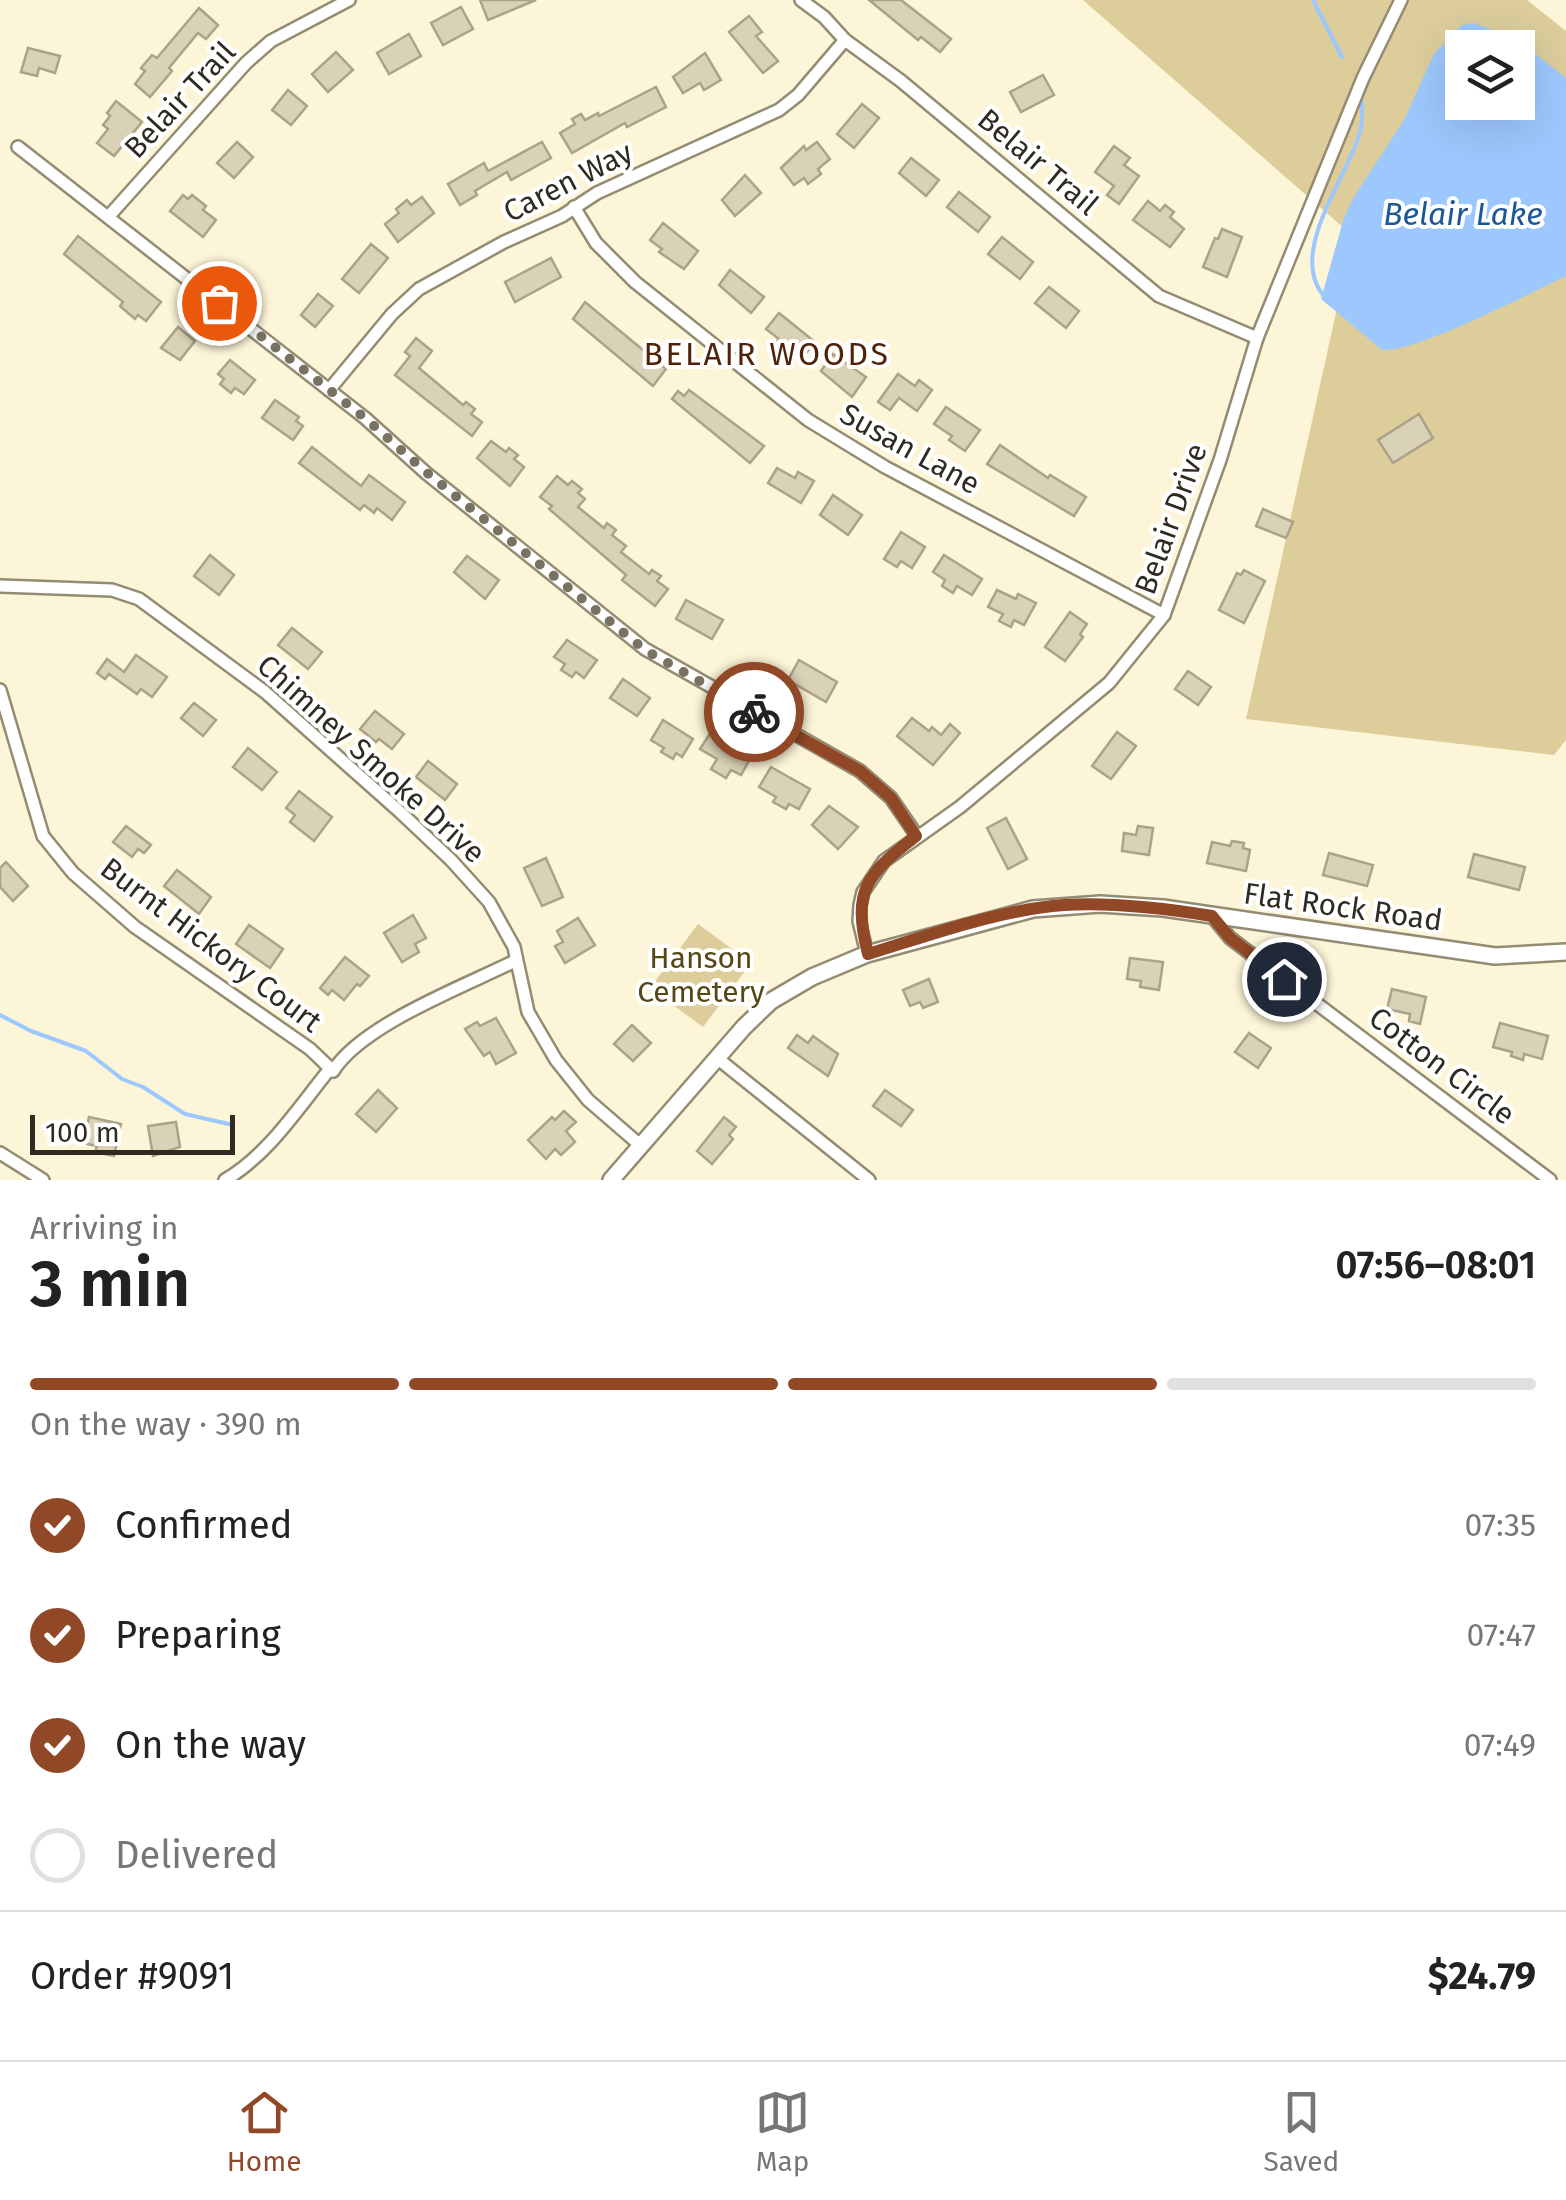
<!DOCTYPE html>
<html lang="en">
<head>
<meta charset="utf-8">
<style>
	:root { --surface:#fff; --page:#f2f2f2; --text:#222; --muted:#767676; --line:#e0e0e0; --accent:#904826 }
	body { margin:0; font-family:"Fira Sans",sans-serif; background:var(--page); color:var(--text); height:100vh; display:flex; flex-direction:column; font-size:38px; white-space:nowrap }
	* { box-sizing:border-box; margin:0 }
	p { font-size:32px; color:var(--muted) }
	.icon { flex:none; width:55px; height:55px; fill:none; stroke:currentColor; stroke-width:2; stroke-linecap:round; stroke-linejoin:round }
	.map { position:relative; height:1180px; overflow:hidden }
	.sheet { display:flex; flex-direction:column; background:var(--surface); flex:1 }
	.sheet>* { flex:none }
	.buttons { position:absolute; left:1445px; top:30px; display:grid; gap:20px }
	.buttons a { display:grid; place-items:center; width:90px; height:90px; border-radius:0px; background:var(--surface); box-shadow:0 10px 40px #0002; font-size:50px }
	.scale { position:absolute; left:30px; bottom:25px; width:205px; box-sizing:border-box; padding-left:10px; border:5px solid #2f2b21; border-top:0; font-size:28px; line-height:35px; white-space:nowrap; color:#2f2b21; -webkit-text-stroke:8px #fff; paint-order:stroke }
	.pin { position:absolute; display:grid; place-items:center; width:85px; height:85px; color:#fff; margin:-42px; border:5px solid #fff; border-radius:50%; box-shadow:0 2px 10px #0007 }
	.courier { position:absolute; display:grid; place-items:center; width:100px; height:100px; margin:-50px; border:8px solid #904826; border-radius:50%; background:#fff; color:#222; box-shadow:0 2px 12px #0007 }
	.summary em { font-style:normal; font-weight:600 }
	.summary div { display:flex; flex-direction:column-reverse }
	.summary { display:flex; align-items:center; justify-content:space-between; height:170px; padding:0 30px }
	h1 { font-size:65px; font-weight:600; line-height:75px }
	.bar { display:grid; grid-template-columns:repeat(4,1fr); gap:15px 10px; align-content:center; height:120px; padding:0 30px }
	.bar i { height:12px; border-radius:8px; background:var(--line) }
	.bar .selected { background:var(--accent) }
	.bar p { grid-column:span 4 }
	.line { display:flex; align-items:center; gap:25px; padding:0 30px; border-top:2px solid var(--line) }
	.line div { flex:1 }
	ol { padding:0 30px; list-style:none }
	li { display:flex; align-items:center; gap:30px; height:110px }
	li p { margin-inline-start:auto }
	li .icon { padding:10px; border-radius:50%; background:var(--accent); color:#fff; stroke-width:4 }
	li:last-child { color:var(--muted) }
	li i { width:55px; height:55px; border:5px solid var(--line); border-radius:50% }
	.dock { display:flex; justify-content:space-around; align-items:center; height:140px; border-top:2px solid var(--line); background:var(--surface); font-size:28px; color:var(--muted) }
	.dock a { display:grid; justify-items:center; gap:5px }
	.dock .selected { color:var(--accent) }
	.map>svg:first-child { display:block }
	.green { fill:#dccd9b; fill-rule:evenodd }
	.water { fill:#9dc8fd; fill-rule:evenodd }
	.lines { fill:none; stroke-linecap:round; stroke-linejoin:round }
	.stream { stroke:#9dc8fd; stroke-width:4 }
	.building { fill:#dad2b6; stroke:#aba389; stroke-width:2.5 }
	.street-casing { stroke:#948c72; stroke-width:16 }
	.secondary-casing { stroke:#948c72; stroke-width:20 }
	.street { stroke:#fff; stroke-width:11 }
	.secondary { stroke:#fff; stroke-width:15 }
	.done { stroke:#777261; stroke-width:10; stroke-dasharray:0 18 }
	.route { stroke:#904826; stroke-width:12 }
	.labels { text-anchor:middle; dominant-baseline:central; stroke-width:8; stroke-linejoin:round; paint-order:stroke }
	.street-label { font-size:30px; fill:#2f2b21; stroke:#fff }
	.park-label { font-size:30px; fill:#564815; stroke:#fff }
	.water-label { font-size:32px; font-style:italic; fill:#1d5795; stroke:#fff }
	.neighbourhood-label { font-size:32px; letter-spacing:2.5px; fill:#512108; stroke:#fff }
</style>
</head>
<body>
<div class="map">
<svg width="1566" height="1180" viewBox="0 0 1566 1180">
	<rect width="100%" height="100%" fill="#fdf5d8"/>
	<g class="green">
		<path d="M1083,0H1527L1566,31V740L1554,755L1246,719L1353,236ZM1462,48H1518V102H1462Z"/>
		<path d="M698,924L751,963L703,1027L650,988Z"/>
	</g>
	<path class="water" d="M1473,23L1515,38L1566,78V276C1530,293 1416,353 1382,350L1321,299L1343,221L1352,200L1404,120L1434,54L1462,25ZM1462,48H1518V102H1462Z"/>
	<g class="lines">
		<g class="stream">
			<path d="M1313,0L1342,57"/>
			<path d="M1323,295C1288,251 1348,177 1360,132C1363,123 1362,111 1362,101"/>
			<path d="M0,1015L31,1031L86,1051L122,1079L143,1087L185,1114L233,1125"/>
		</g>
	</g>
	<g class="building">
		<path d="M480,0H536L488,20Z"/>
		<path d="M869,0H901L951,39L940,52L921,37L918,40Z"/>
		<path d="M461,7L473,29L443,45L431,23Z"/>
		<path d="M199,8L218,25L206,39L198,33L169,68L172,71L150,97L135,84L145,71L141,68L152,55L157,58Z"/>
		<path d="M749,16L762,32L756,36L778,61L763,73L729,32Z"/>
		<path d="M409,34L421,56L389,74L377,53Z"/>
		<path d="M28,48L60,56L55,73L39,68L37,76L21,72Z"/>
		<path d="M336,52L353,70L328,92L312,74Z"/>
		<path d="M705,53L721,80L704,90L700,83L683,93L673,77Z"/>
		<path d="M1043,75L1054,95L1021,112L1010,92Z"/>
		<path d="M656,87L666,107L627,127L625,123L572,153L560,133L575,124L572,119L581,114L585,120L598,113L599,116Z"/>
		<path d="M288,90L307,106L291,125L272,110Z"/>
		<path d="M116,101L142,122L114,156L97,143L108,129L103,125L110,116L107,113Z"/>
		<path d="M862,104L879,118L854,148L837,134Z"/>
		<path d="M237,142L253,157L234,178L217,163Z"/>
		<path d="M542,142L551,158L511,180L507,172L475,191L477,195L460,205L448,184L484,163L488,171Z"/>
		<path d="M817,142L830,159L818,169L821,174L808,184L804,178L794,185L781,168L804,146L806,150Z"/>
		<path d="M1114,146L1130,158L1124,165L1139,176L1119,204L1107,195L1114,186L1095,172Z"/>
		<path d="M911,158L939,180L926,196L899,173Z"/>
		<path d="M745,175L761,193L735,216L722,200Z"/>
		<path d="M959,192L990,217L978,232L947,207Z"/>
		<path d="M183,195L188,199L192,195L206,206L203,210L216,220L203,237L170,211Z"/>
		<path d="M422,197L434,213L398,242L385,224L399,213L396,209L407,200L411,205Z"/>
		<path d="M1148,201L1160,211L1165,205L1174,212L1170,217L1184,229L1170,247L1133,220Z"/>
		<path d="M663,223L698,251L684,269L659,252L662,249L650,240Z"/>
		<path d="M1222,229L1242,237L1227,277L1203,267L1215,238L1218,239Z"/>
		<path d="M78,236L161,302L146,321L138,315L135,319L120,306L123,302L64,254Z"/>
		<path d="M1002,237L1033,262L1020,279L988,254Z"/>
		<path d="M371,244L388,258L359,293L342,279Z"/>
		<path d="M551,258L561,277L515,302L505,282Z"/>
		<path d="M730,270L764,297L751,313L719,285Z"/>
		<path d="M1049,287L1079,311L1066,328L1035,303Z"/>
		<path d="M318,294L333,306L315,327L301,315Z"/>
		<path d="M585,302L666,369L653,386L573,319Z"/>
		<path d="M779,313L815,342L802,358L776,342L779,339L766,329Z"/>
		<path d="M178,327L195,341L180,360L161,348Z"/>
		<path d="M416,338L432,351L419,368L463,405L466,402L475,409L471,414L482,422L472,436L395,375L410,356L405,352Z"/>
		<path d="M833,354L866,377L852,397L821,371Z"/>
		<path d="M230,360L255,380L244,394L235,388L231,393L220,384L224,379L218,374Z"/>
		<path d="M898,374L915,386L919,380L932,390L917,411L899,398L890,410L878,402Z"/>
		<path d="M689,390L764,446L750,463L672,399L678,391L684,396Z"/>
		<path d="M275,400L299,417L296,421L303,426L293,440L262,418Z"/>
		<path d="M946,407L980,430L965,451L949,440L952,436L934,424Z"/>
		<path d="M1419,414L1433,438L1393,463L1378,440Z"/>
		<path d="M491,441L506,452L509,448L518,455L514,459L524,467L510,486L477,458Z"/>
		<path d="M1000,445L1048,478L1050,475L1086,497L1074,516L987,464Z"/>
		<path d="M312,447L361,486L369,475L405,502L392,520L377,508L374,513L364,505L360,510L299,463Z"/>
		<path d="M777,468L795,478L798,472L814,481L801,503L768,483Z"/>
		<path d="M557,476L568,485L572,481L582,489L578,493L585,499L578,507L604,528L607,523L616,530L612,535L626,546L621,552L649,574L652,570L661,576L657,581L668,589L655,606L622,580L626,575L549,509L552,506L540,497Z"/>
		<path d="M833,495L862,515L848,535L820,515Z"/>
		<path d="M1263,509L1293,522L1286,538L1256,526Z"/>
		<path d="M901,532L925,547L912,568L901,561L897,567L884,559Z"/>
		<path d="M210,555L234,575L219,595L194,576Z"/>
		<path d="M944,555L982,579L972,595L957,586L953,593L942,586L945,580L933,572Z"/>
		<path d="M467,556L499,580L485,599L454,572Z"/>
		<path d="M1244,570L1265,581L1244,623L1219,610L1237,573L1241,575Z"/>
		<path d="M997,590L1016,599L1018,594L1036,603L1024,625L1014,620L1011,627L999,621L1003,614L988,607Z"/>
		<path d="M686,600L723,620L712,639L676,619Z"/>
		<path d="M1070,612L1087,624L1080,634L1083,637L1065,661L1045,647Z"/>
		<path d="M292,628L322,652L308,669L278,645Z"/>
		<path d="M567,640L597,660L584,678L576,672L572,677L561,670L565,664L554,657Z"/>
		<path d="M136,655L167,677L152,697L141,689L137,694L109,674L105,679L97,673L107,659L124,672Z"/>
		<path d="M799,660L837,682L826,702L788,680Z"/>
		<path d="M1188,671L1211,687L1198,705L1175,689Z"/>
		<path d="M623,679L650,698L637,716L610,698Z"/>
		<path d="M194,703L216,720L203,736L181,718Z"/>
		<path d="M375,711L404,734L392,749L379,739L376,742L360,729Z"/>
		<path d="M912,718L929,731L932,727L941,735L950,724L960,733L933,765L897,736Z"/>
		<path d="M663,720L693,739L682,757L676,753L673,759L661,752L664,748L651,740Z"/>
		<path d="M1117,732L1136,746L1111,779L1092,766Z"/>
		<path d="M709,735L750,759L741,775L731,770L726,778L711,769L717,759L700,749Z"/>
		<path d="M248,748L277,772L262,790L233,767Z"/>
		<path d="M428,761L457,784L445,800L416,777Z"/>
		<path d="M771,767L810,789L799,809L789,804L786,809L773,802L776,797L759,787Z"/>
		<path d="M299,791L332,817L314,841L290,822L295,815L286,808Z"/>
		<path d="M829,806L858,827L838,849L812,825Z"/>
		<path d="M1006,818L1027,859L1008,869L987,828Z"/>
		<path d="M126,826L151,845L144,853L138,849L132,857L113,842Z"/>
		<path d="M1138,826L1153,828L1149,855L1122,851L1124,833L1136,835Z"/>
		<path d="M1232,841L1244,843L1243,848L1250,850L1246,871L1207,863L1212,842L1230,846Z"/>
		<path d="M1329,853L1373,865L1367,886L1323,875Z"/>
		<path d="M1474,854L1525,867L1519,890L1468,877Z"/>
		<path d="M546,858L563,897L542,906L524,868Z"/>
		<path d="M6,862L28,886L13,901L0,887V868Z"/>
		<path d="M177,870L211,897L199,914L164,886Z"/>
		<path d="M413,915L426,938L415,944L419,952L402,962L384,933Z"/>
		<path d="M578,918L595,945L565,963L555,946L563,942L557,931Z"/>
		<path d="M249,925L283,949L270,968L236,944Z"/>
		<path d="M345,957L369,976L360,986L357,984L344,1000L332,990L328,995L320,988Z"/>
		<path d="M1130,958L1163,962L1159,990L1140,987L1141,981L1127,979Z"/>
		<path d="M929,979L938,1002L923,1008L920,1002L910,1006L903,990Z"/>
		<path d="M1392,989L1426,997L1420,1024L1409,1021L1410,1014L1387,1009Z"/>
		<path d="M496,1018L516,1053L496,1064L490,1052L484,1056L465,1029L477,1022L480,1026Z"/>
		<path d="M1500,1023L1548,1036L1542,1059L1524,1054L1523,1060L1511,1056L1512,1052L1493,1047Z"/>
		<path d="M632,1025L651,1043L633,1061L614,1044Z"/>
		<path d="M1249,1033L1271,1048L1258,1068L1235,1052Z"/>
		<path d="M797,1035L808,1043L813,1036L838,1054L828,1076L788,1048Z"/>
		<path d="M378,1090L397,1108L376,1132L356,1114Z"/>
		<path d="M885,1090L913,1110L901,1126L873,1106Z"/>
		<path d="M564,1111L576,1122L566,1131L575,1142L561,1155L555,1149L546,1159L528,1140L552,1117L555,1120Z"/>
		<path d="M89,1117L121,1124L114,1156L95,1152L97,1146L83,1143Z"/>
		<path d="M724,1117L736,1127L729,1135L733,1139L712,1164L697,1151Z"/>
		<path d="M176,1122L180,1147L153,1156L148,1126Z"/>
	</g>
	<g class="lines">
		<defs>
			<g id="street">
				<path d="M801,0L824,17L845,40L901,81L1159,296L1257,338"/>
				<path d="M18,147L365,418L426,473L645,649L860,771L891,798L917,836"/>
				<path d="M574,207L596,243L635,282L808,420L885,467L1164,615"/>
				<path d="M109,216L246,63L271,41L349,0"/>
				<path d="M329,390L392,314L419,289L504,242L562,216L597,193L779,110L798,95L845,40"/>
				<path d="M0,586L112,590L139,599L265,692L399,811L451,860L489,902L514,947L528,1012L556,1060L588,1100L640,1145V1149"/>
				<path d="M0,690L43,836L73,873L135,927L310,1049L333,1071"/>
				<path d="M1212,916L1230,938L1550,1180"/>
				<path d="M867,954L859,921L860,905L863,892L884,861L960,807L1109,683L1164,615L1220,460L1257,338L1363,78L1401,0"/>
				<path d="M717,1058L869,1180"/>
				<path d="M0,1153L43,1180"/>
				<path d="M225,1180C268,1155 298,1108 329,1070L333,1071C363,1024 465,986 515,961"/>
			</g>
			<path id="secondary" d="M611,1180L744,1027L771,1001L812,977L867,954L1033,909L1100,904L1163,908L1495,956L1566,952"/>
		</defs>
		<use href="#street" class="street-casing"/>
		<use href="#secondary" class="secondary-casing"/>
		<use href="#street" class="street"/>
		<use href="#secondary" class="secondary"/>
	</g>
	<g class="lines">
		<path class="done" d="M219,303L365,418L426,472L645,650L754,712"/>
		<path class="route" d="M754,712L860,771L891,798L916,836C866,875 852,890 868,954C930,935 998,910 1064,905C1113,902 1163,908 1212,916L1230,938L1284,979"/>
	</g>
	<g class="labels">
		<g class="street-label">
			<text transform="translate(180 100) rotate(-47)">Belair Trail</text>
			<text transform="translate(1038 162) rotate(40)">Belair Trail</text>
			<text transform="translate(568 182) rotate(-27)">Caren Way</text>
			<text transform="translate(910 449) rotate(29)">Susan Lane</text>
			<text transform="translate(1171 519) rotate(-70)">Belair Drive</text>
			<text transform="translate(371 759) rotate(42)">Chimney Smoke Drive</text>
			<text transform="translate(1343 907) rotate(8)">Flat Rock Road</text>
			<text transform="translate(211 945) rotate(37)">Burnt Hickory Court</text>
			<text transform="translate(1442 1066) rotate(37)">Cotton Circle</text>
		</g>
		<g class="park-label">
			<text x="701" y="958">Hanson<tspan x="701" dy="34">Cemetery</tspan></text>
		</g>
		<g class="water-label">
			<text x="1463" y="214">Belair Lake</text>
		</g>
		<g class="neighbourhood-label">
			<text x="767" y="354">BELAIR WOODS</text>
		</g>
	</g>
</svg>
<div class="buttons">
<a><svg class="icon" aria-label="layers" viewBox="0 0 24 24"><path d="M12 4l9 5-9 5-9-5zM3 14l9 5 9-5"/></svg></a>
</div>
<div class="scale">100 m</div>
<div class="pin" style="left:219px;top:303px;background:#ea580c"><svg class="icon" aria-label="bag" viewBox="0 0 24 24"><path d="M5 8h14l-1 12H6zM9 8a3 3 0 0 1 6 0"/></svg></div>
<div class="pin" style="left:1284px;top:979px;background:#1f2937"><svg class="icon" aria-label="home" viewBox="0 0 24 24"><path d="M3 11l9-7 9 7M6 9v11h12V9"/></svg></div>
<div class="courier" style="left:754px;top:712px"><svg class="icon" aria-label="bike" viewBox="0 0 24 24"><circle cx="6" cy="16" r="4"/><circle cx="18" cy="16" r="4"/><path d="M6 16l4-8h5l3 8M10 8l3 8H6M13 5h3"/></svg></div>
</div>
<section class="sheet">
<div class="summary"><div><h1>3 min</h1><p>Arriving in</p></div><em>07:56–08:01</em></div>
<div class="bar"><i class="selected"></i><i class="selected"></i><i class="selected"></i><i></i><p>On the way · 390 m</p></div>
<ol>
<li><svg class="icon" aria-label="check" viewBox="0 0 24 24"><path d="M5 12l5 5 9-10"/></svg>Confirmed<p>07:35</p></li>
<li><svg class="icon" aria-label="check" viewBox="0 0 24 24"><path d="M5 12l5 5 9-10"/></svg>Preparing<p>07:47</p></li>
<li><svg class="icon" aria-label="check" viewBox="0 0 24 24"><path d="M5 12l5 5 9-10"/></svg>On the way<p>07:49</p></li>
<li><i></i>Delivered</li>
</ol>
<div class="line" style="height:130px"><div>Order #9091</div><b>$24.79</b></div>
</section>
<nav class="dock">
<a class="selected"><svg class="icon" aria-label="home" viewBox="0 0 24 24"><path d="M3 11l9-7 9 7M6 9v11h12V9"/></svg>Home</a>
<a><svg class="icon" aria-label="map" viewBox="0 0 24 24"><path d="M3 6l6-2 6 2 6-2v14l-6 2-6-2-6 2zM9 4v14M15 6v14"/></svg>Map</a>
<a><svg class="icon" aria-label="saved" viewBox="0 0 24 24"><path d="M7 4h10v16l-5-4-5 4z"/></svg>Saved</a>
</nav>
</body>
</html>
